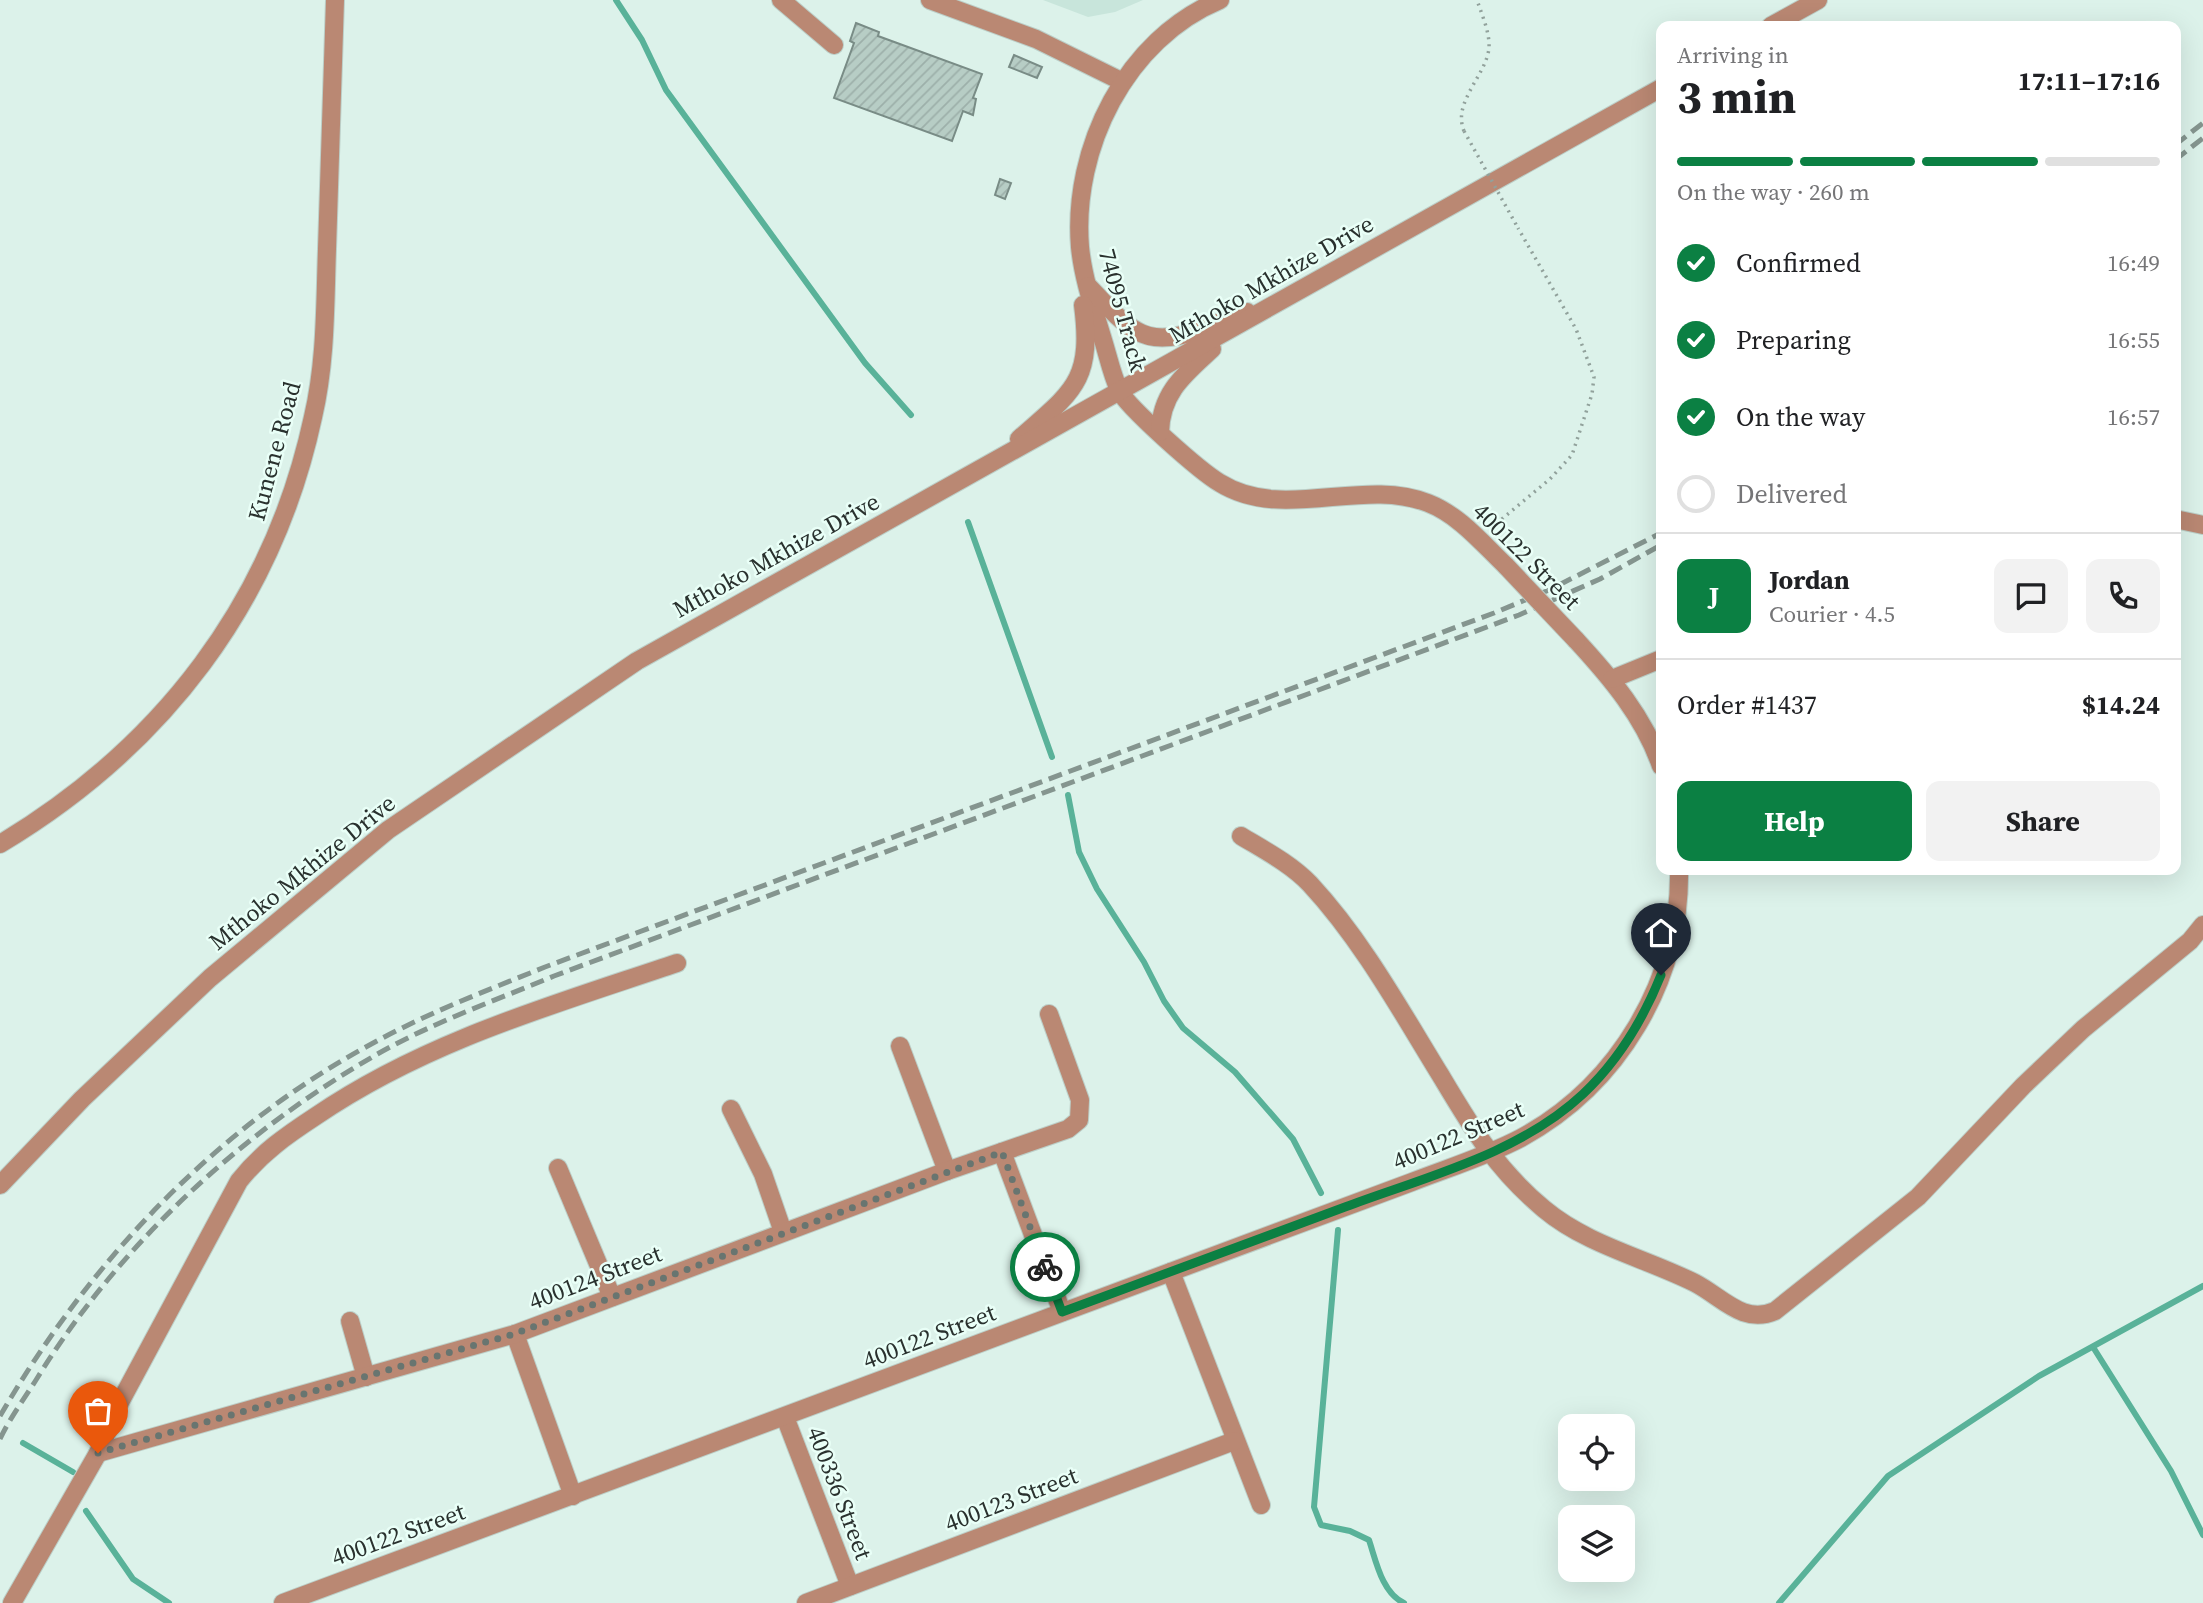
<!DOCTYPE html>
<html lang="en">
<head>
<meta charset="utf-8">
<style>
	:root { --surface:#fff; --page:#f2f2f2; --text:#202124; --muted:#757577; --line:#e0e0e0; --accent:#0b8043 }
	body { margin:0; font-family:"Source Serif 4",serif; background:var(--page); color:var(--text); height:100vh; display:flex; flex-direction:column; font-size:26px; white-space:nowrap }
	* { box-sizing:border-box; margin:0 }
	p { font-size:23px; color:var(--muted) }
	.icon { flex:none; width:38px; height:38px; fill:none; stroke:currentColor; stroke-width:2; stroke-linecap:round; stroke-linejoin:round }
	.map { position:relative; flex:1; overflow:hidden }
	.details { position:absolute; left:1656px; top:21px; width:525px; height:854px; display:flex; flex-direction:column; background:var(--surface); border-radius:14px; box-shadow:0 7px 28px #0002 }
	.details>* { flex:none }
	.buttons { position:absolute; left:1558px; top:1414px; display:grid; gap:14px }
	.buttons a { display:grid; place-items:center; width:77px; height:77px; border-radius:14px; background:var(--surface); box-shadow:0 7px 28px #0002; font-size:35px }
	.pin { position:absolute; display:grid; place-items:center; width:60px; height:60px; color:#fff; margin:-72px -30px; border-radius:50% 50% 50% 0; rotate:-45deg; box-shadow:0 0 7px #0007 }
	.pin .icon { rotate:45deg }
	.courier { position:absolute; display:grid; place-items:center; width:70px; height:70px; margin:-35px; border:5px solid #0b8043; border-radius:50%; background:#fff; color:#222; box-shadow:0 2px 9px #0007 }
	.overview em { font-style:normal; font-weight:700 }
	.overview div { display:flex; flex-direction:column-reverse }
	.overview { display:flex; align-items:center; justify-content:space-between; height:119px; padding:0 21px }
	h1 { font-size:46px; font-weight:700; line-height:52px }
	.bar { display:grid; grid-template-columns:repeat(4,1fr); gap:10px 7px; align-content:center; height:84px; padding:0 21px }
	.bar i { height:9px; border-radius:5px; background:var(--line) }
	.bar .current { background:var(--accent) }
	.bar p { grid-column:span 4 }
	.line { display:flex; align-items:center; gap:18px; padding:0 21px; border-top:2px solid var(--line) }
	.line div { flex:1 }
	.round { display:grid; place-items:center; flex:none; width:74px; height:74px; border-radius:14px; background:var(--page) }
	ol { padding:0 21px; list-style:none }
	li { display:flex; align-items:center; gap:21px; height:77px }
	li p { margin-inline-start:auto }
	li .icon { padding:7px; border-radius:50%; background:var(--accent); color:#fff; stroke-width:4 }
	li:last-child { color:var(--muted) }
	li i { width:38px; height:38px; border:4px solid var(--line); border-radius:50% }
	.action { display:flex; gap:14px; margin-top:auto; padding:14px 21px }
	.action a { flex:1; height:80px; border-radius:14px; background:var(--accent); color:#fff; font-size:28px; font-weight:700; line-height:80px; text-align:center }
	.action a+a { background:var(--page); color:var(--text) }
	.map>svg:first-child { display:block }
	.built { fill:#c8e5db }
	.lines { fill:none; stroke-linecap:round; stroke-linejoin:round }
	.stream { stroke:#59b299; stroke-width:6 }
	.building { fill:url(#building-hatch); stroke:#798c86; stroke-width:2 }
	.minor-casing { stroke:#bccfc8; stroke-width:20 }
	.path { stroke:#91a19b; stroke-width:3.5; stroke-dasharray:2 5; stroke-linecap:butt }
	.minor { stroke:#ba8873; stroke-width:18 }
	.rail { stroke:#85958f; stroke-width:5; stroke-dasharray:14 7; stroke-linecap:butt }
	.minor-bridge-casing { stroke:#bccfc8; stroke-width:20; stroke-linecap:butt }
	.path-bridge { stroke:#91a19b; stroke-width:3.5; stroke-dasharray:2 5; stroke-linecap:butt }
	.minor-bridge { stroke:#ba8873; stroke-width:18 }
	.done { stroke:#687570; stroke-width:7; stroke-dasharray:0 12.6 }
	.route { stroke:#0b8043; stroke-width:9 }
	.labels { text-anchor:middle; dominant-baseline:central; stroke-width:5; stroke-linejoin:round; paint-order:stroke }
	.street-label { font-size:24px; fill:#29312e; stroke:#e9fff7 }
</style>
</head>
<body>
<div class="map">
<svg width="2203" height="1603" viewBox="0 0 2203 1603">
	<defs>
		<pattern id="building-hatch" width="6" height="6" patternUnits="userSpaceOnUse" patternTransform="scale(1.75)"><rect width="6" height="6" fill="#b7cdc5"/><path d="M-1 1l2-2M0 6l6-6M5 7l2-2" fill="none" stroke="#9db0aa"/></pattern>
	</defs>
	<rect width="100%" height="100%" fill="#dcf2ea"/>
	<path class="built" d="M1043,0H1143L1115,12L1088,17Z"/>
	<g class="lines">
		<g class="stream">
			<path d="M616,0L642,40L666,90L865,363L911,415"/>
			<path d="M968,522L1052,757"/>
			<path d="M1068,795L1079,852L1097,889L1144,962L1164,1001L1183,1028L1235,1072L1293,1139L1321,1193"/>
			<path d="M1338,1230L1314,1507L1321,1525L1350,1531L1369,1540C1376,1561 1382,1593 1404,1603"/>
			<path d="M2093,1347L2171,1471L2203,1535"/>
			<path d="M23,1443L73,1472"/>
			<path d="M86,1511L133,1579L169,1603"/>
			<path d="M1779,1603L1888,1476L2039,1376L2203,1286"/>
		</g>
	</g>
	<g class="building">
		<path d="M856,23L879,32L878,36L982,74L973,98L976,99L973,115L963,111L952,141L834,98L854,43L850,41Z"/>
		<path d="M1014,55L1042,67L1037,78L1009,67Z"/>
		<path d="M1000,179L1011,183L1005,199L995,195Z"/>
	</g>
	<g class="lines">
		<defs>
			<g id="minor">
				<path d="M781,0L834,45"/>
				<path d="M930,0L1036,39L1123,82"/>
				<path d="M1220,0C1126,39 1072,148 1080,247C1083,278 1094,310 1103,340C1108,356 1112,375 1119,390C1127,407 1201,472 1220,483C1283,522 1362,477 1428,503C1459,515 1482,543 1506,566"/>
				<path d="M1771,26L1818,0"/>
				<path d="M1088,286C1103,301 1118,320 1137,331C1168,350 1216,322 1247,312"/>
				<path d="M1160,432C1161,392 1185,374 1212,349"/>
				<path d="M1019,439C1073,391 1093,382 1083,305"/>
				<path d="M2175,519L2203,525"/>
				<path d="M1576,640C1611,678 1644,717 1661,766"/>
				<path d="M1612,679L1661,659"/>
				<path d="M1241,836C1264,850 1291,864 1310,884C1362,940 1401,1011 1441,1076C1472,1128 1496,1169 1544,1209C1587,1245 1645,1258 1695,1283C1722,1297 1743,1325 1775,1311L1918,1197L2023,1086L2083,1029L2190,941L2203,925"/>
				<path d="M0,844C162,747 273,603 313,417C326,362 325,305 327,249C330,166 333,83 335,0"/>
				<path d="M900,1046L947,1171"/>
				<path d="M731,1109L763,1174L783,1232"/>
				<path d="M1002,1152L1062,1312"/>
				<path d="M558,1168L612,1297"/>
				<path d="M0,1185L82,1099L210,978L388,830L637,661L1661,88"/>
				<path d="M1171,1272L1261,1505"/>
				<path d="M350,1321L366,1377"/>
				<path d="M515,1334L573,1496"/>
				<path d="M785,1417L850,1586"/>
				<path d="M98,1453L515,1334L947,1171L1068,1129L1079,1120L1080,1100L1049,1014"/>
				<path d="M12,1603L98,1453L118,1406L239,1181C261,1153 287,1135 316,1116C426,1041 553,1005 677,963"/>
				<path d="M283,1603L1412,1182C1448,1168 1487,1156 1521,1138C1618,1085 1681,981 1679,870"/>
				<path d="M806,1603L1234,1441"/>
			</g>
		</defs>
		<use href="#minor" class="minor-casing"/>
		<g class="path">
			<path d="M1464,131C1452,102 1486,76 1489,48C1490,33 1482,15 1477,0"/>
			<path d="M1491,528L1550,479L1572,455L1592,394L1594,377L1576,329L1518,228"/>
		</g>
		<use href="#minor" class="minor"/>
		<g class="rail">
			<path d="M2175,145L2203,123"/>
			<path d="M2175,160L2203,138"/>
			<path d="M0,1416C90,1261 216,1127 375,1042C430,1012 488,990 545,967L1494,613L1549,590L1661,533"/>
			<path d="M0,1439C10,1418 24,1399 36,1380C119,1245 238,1135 374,1056C431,1023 494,1001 554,976L1519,615L1600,579L1661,545"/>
		</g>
		<defs>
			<path id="minor-bridge" d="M1506,566L1576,640"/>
		</defs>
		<use href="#minor-bridge" class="minor-bridge-casing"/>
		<path class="path-bridge" d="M1464,131L1518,228"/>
		<use href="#minor-bridge" class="minor-bridge"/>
	</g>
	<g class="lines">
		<path class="done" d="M98,1453L514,1334L1002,1152L1045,1267"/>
		<path class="route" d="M1045,1267L1062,1312C1157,1277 1251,1242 1345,1207C1425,1177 1519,1154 1583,1094C1618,1061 1643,1020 1661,975"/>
	</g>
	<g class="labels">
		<g class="street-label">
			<text transform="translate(1271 279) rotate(-30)">Mthoko Mkhize Drive</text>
			<text transform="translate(1123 310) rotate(75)">74095 Track</text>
			<text transform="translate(274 451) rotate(-75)">Kunene Road</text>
			<text transform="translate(776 555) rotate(-29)">Mthoko Mkhize Drive</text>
			<text transform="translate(1527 556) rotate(45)">400122 Street</text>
			<text transform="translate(302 872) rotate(-39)">Mthoko Mkhize Drive</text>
			<text transform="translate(1458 1135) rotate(-23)">400122 Street</text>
			<text transform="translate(595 1277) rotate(-21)">400124 Street</text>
			<text transform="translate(929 1336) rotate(-21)">400122 Street</text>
			<text transform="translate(840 1493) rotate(69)">400336 Street</text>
			<text transform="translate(1011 1499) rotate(-21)">400123 Street</text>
			<text transform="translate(398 1534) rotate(-20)">400122 Street</text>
		</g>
	</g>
</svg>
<div class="buttons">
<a><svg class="icon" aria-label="locate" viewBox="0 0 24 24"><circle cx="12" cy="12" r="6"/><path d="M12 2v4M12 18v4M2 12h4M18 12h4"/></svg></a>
<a><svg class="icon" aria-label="layers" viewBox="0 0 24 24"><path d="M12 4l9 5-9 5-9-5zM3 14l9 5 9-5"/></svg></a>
</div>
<div class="pin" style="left:98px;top:1453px;background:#ea580c"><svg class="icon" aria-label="bag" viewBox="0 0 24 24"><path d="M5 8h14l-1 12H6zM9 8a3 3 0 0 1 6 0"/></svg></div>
<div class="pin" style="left:1661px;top:975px;background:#1f2937"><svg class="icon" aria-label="home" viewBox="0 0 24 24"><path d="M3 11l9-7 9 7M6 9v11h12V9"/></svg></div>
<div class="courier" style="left:1045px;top:1267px"><svg class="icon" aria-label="bike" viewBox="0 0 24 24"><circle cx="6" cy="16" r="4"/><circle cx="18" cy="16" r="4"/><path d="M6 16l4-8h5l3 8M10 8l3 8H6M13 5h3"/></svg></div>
<section class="details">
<div class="overview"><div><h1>3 min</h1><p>Arriving in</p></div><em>17:11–17:16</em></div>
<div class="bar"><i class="current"></i><i class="current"></i><i class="current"></i><i></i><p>On the way · 260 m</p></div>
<ol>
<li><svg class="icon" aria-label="check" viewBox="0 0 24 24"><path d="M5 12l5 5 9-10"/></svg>Confirmed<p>16:49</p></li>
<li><svg class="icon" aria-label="check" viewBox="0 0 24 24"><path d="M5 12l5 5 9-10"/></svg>Preparing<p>16:55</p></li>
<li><svg class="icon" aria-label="check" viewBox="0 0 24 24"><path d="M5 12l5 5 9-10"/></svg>On the way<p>16:57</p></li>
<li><i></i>Delivered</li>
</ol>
<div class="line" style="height:126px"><b class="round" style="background:var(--accent);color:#fff">J</b><div><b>Jordan</b><p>Courier · 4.5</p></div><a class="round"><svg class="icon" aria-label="chat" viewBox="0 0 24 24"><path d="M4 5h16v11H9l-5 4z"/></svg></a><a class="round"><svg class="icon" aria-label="phone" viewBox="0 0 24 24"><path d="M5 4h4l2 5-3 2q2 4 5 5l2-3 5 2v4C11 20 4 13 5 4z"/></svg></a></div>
<div class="line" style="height:91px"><div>Order #1437</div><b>$14.24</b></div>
<div class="action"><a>Help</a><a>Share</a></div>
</section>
</div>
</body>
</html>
